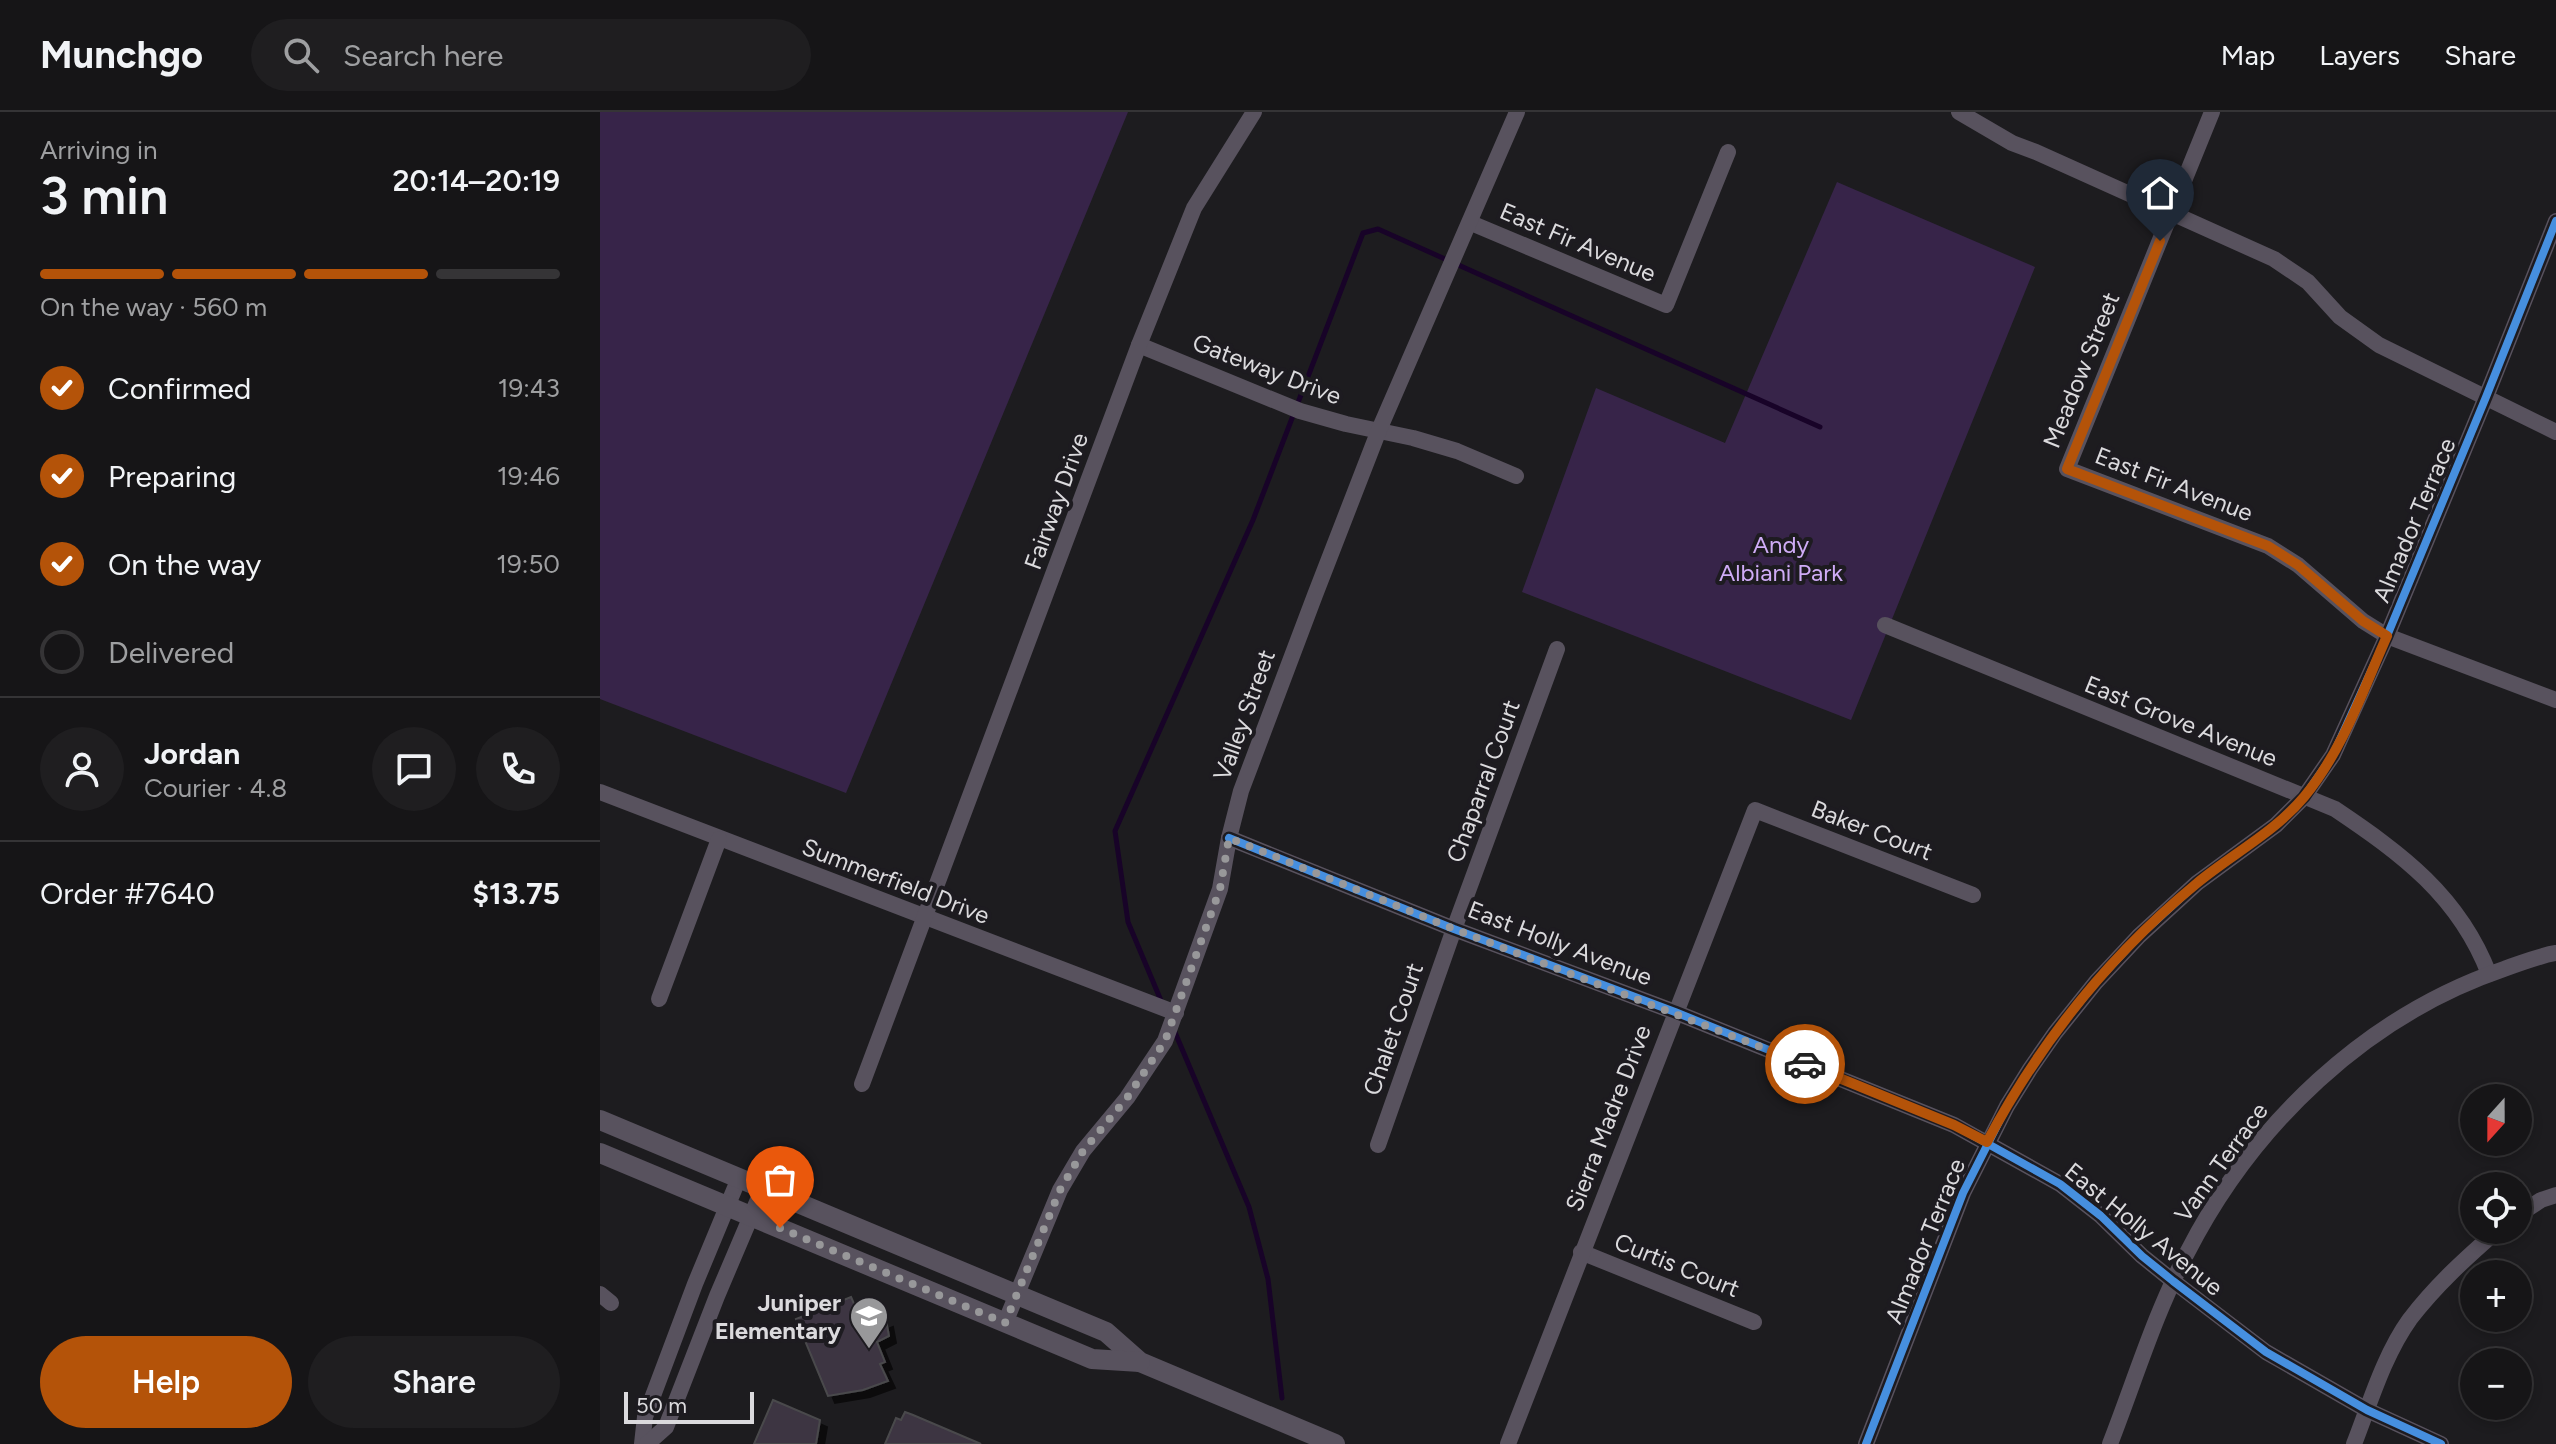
<!DOCTYPE html>
<html lang="en">
<head>
<meta charset="utf-8">
<style>
	:root { --surface:#161517; --page:#1f1e20; --text:#f1f3f6; --muted:#9e9fa1; --line:#353436; --accent:#b45309 }
	body { margin:0; font-family:Figtree,sans-serif; background:var(--page); color:var(--text); height:100vh; display:flex; flex-direction:column; font-size:30px; white-space:nowrap }
	* { box-sizing:border-box; margin:0 }
	p { font-size:26px; color:var(--muted) }
	.icon { flex:none; width:44px; height:44px; fill:none; stroke:currentColor; stroke-width:2; stroke-linecap:round; stroke-linejoin:round }
	.map { position:relative; flex:1; overflow:hidden }
	.side { display:flex; flex-direction:column; background:var(--surface); width:600px }
	.side>* { flex:none }
	.needle { width:52px; rotate:201deg }
	.buttons { position:absolute; left:1860px; top:972px; display:grid; gap:16px }
	.buttons a { display:grid; place-items:center; width:72px; height:72px; border-radius:50%; background:var(--surface); box-shadow:0 4px 12px #0003,0 0 0 2px var(--line); font-size:40px }
	.scale { position:absolute; left:24px; bottom:20px; width:130px; box-sizing:border-box; padding-left:8px; border:4px solid #dbdadd; border-top:0; font-size:22px; line-height:28px; white-space:nowrap; color:#dbdadd; -webkit-text-stroke:6px #1d1b20; paint-order:stroke }
	.pin { position:absolute; display:grid; place-items:center; width:68px; height:68px; color:#fff; margin:-82px -34px; border-radius:50% 50% 50% 0; rotate:-45deg; box-shadow:0 0 8px #0007 }
	.pin .icon { rotate:45deg }
	.courier { position:absolute; display:grid; place-items:center; width:80px; height:80px; margin:-40px; border:6px solid #b45309; border-radius:50%; background:#fff; color:#222; box-shadow:0 2px 10px #0007 }
	.head em { font-style:normal; font-weight:600 }
	.head div { display:flex; flex-direction:column-reverse }
	.head { display:flex; align-items:center; justify-content:space-between; height:136px; padding:0 40px }
	h1 { font-size:52px; font-weight:600; line-height:60px }
	.bar { display:grid; grid-template-columns:repeat(4,1fr); gap:12px 8px; align-content:center; height:96px; padding:0 40px }
	.bar i { height:10px; border-radius:6px; background:var(--line) }
	.bar .current { background:var(--accent) }
	.bar p { grid-column:span 4 }
	.line { display:flex; align-items:center; gap:20px; padding:0 40px; border-top:2px solid var(--line) }
	.line div { flex:1 }
	.round { display:grid; place-items:center; flex:none; width:84px; height:84px; border-radius:42px; background:var(--page) }
	ol { padding:0 40px; list-style:none }
	li { display:flex; align-items:center; gap:24px; height:88px }
	li p { margin-inline-start:auto }
	li .icon { padding:8px; border-radius:50%; background:var(--accent); color:#fff; stroke-width:4 }
	li:last-child { color:var(--muted) }
	li i { width:44px; height:44px; border:4px solid var(--line); border-radius:50% }
	.action { display:flex; gap:16px; margin-top:auto; padding:16px 40px }
	.action a { flex:1; height:92px; border-radius:48px; background:var(--accent); color:#fff; font-size:32px; font-weight:600; line-height:92px; text-align:center }
	.action a+a { background:var(--page); color:var(--text) }
	header { display:flex; align-items:center; gap:48px; box-sizing:border-box; height:112px; padding:0 40px; background:var(--surface); border-bottom:2px solid var(--line) }
	header strong { font-size:38px }
	nav { display:flex; gap:44px; margin-inline-start:auto; font-size:28px }
	.search { width:560px; height:72px; background:var(--page); display:flex; align-items:center; gap:20px; box-sizing:border-box; padding:0 28px; border-radius:44px; color:var(--muted); font-size:30px }
	main { display:flex; flex:1; min-height:0 }
	.map>svg:first-child { display:block }
	.green { fill:#372449 }
	.lines { fill:none; stroke-linecap:round; stroke-linejoin:round }
	.stream { stroke:#180328; stroke-width:5 }
	.building { fill:#3c3542; stroke:#4a494c; stroke-width:2; filter:url(#shadow) }
	.minor { stroke:#58525e; stroke-width:16 }
	.tertiary { stroke:#58525e; stroke-width:20 }
	.cycleway-casing { stroke:#1d1b20; stroke-width:13 }
	.cycleway { stroke:#468fdf; stroke-width:8 }
	.done { stroke:#98989a; stroke-width:8; stroke-dasharray:0 14.4 }
	.route { stroke:#b45309; stroke-width:10 }
	.labels { text-anchor:middle; dominant-baseline:central; stroke-width:8; stroke-linejoin:round; paint-order:stroke }
	.street-label { font-size:24px; fill:#dbdadd; stroke:#1d1b20 }
	.park-label { font-size:24px; fill:#cfacf6; stroke:#1d1b20 }
	.poi-label { font-size:24px; font-weight:bold; fill:#dbdadd; stroke:#1d1b20; text-anchor:end }
</style>
</head>
<body>
<header>
<strong>Munchgo</strong>
<div class="search"><svg class="icon" aria-label="search" viewBox="0 0 24 24"><circle cx="10" cy="10" r="6"/><path d="M15 15l6 6"/></svg>Search here</div>
<nav><a>Map</a><a>Layers</a><a>Share</a></nav>
</header>
<main>
<section class="side">
<div class="head"><div><h1>3 min</h1><p>Arriving in</p></div><em>20:14–20:19</em></div>
<div class="bar"><i class="current"></i><i class="current"></i><i class="current"></i><i></i><p>On the way · 560 m</p></div>
<ol>
<li><svg class="icon" aria-label="check" viewBox="0 0 24 24"><path d="M5 12l5 5 9-10"/></svg>Confirmed<p>19:43</p></li>
<li><svg class="icon" aria-label="check" viewBox="0 0 24 24"><path d="M5 12l5 5 9-10"/></svg>Preparing<p>19:46</p></li>
<li><svg class="icon" aria-label="check" viewBox="0 0 24 24"><path d="M5 12l5 5 9-10"/></svg>On the way<p>19:50</p></li>
<li><i></i>Delivered</li>
</ol>
<div class="line" style="height:144px"><a class="round"><svg class="icon" aria-label="person" viewBox="0 0 24 24"><circle cx="12" cy="8" r="4"/><path d="M4 21q1-7 8-7t8 7"/></svg></a><div><b>Jordan</b><p>Courier · 4.8</p></div><a class="round"><svg class="icon" aria-label="chat" viewBox="0 0 24 24"><path d="M4 5h16v11H9l-5 4z"/></svg></a><a class="round"><svg class="icon" aria-label="phone" viewBox="0 0 24 24"><path d="M5 4h4l2 5-3 2q2 4 5 5l2-3 5 2v4C11 20 4 13 5 4z"/></svg></a></div>
<div class="line" style="height:104px"><div>Order #7640</div><b>$13.75</b></div>
<div class="action"><a>Help</a><a>Share</a></div>
</section>
<div class="map">
<svg width="1956" height="1332" viewBox="0 0 1956 1332">
	<defs>
		<filter id="shadow"><feDropShadow dx="7" dy="7" stdDeviation="0" flood-color="#0009"/></filter>
	</defs>
	<rect width="100%" height="100%" fill="#1d1c1f"/>
	<g class="green">
		<path d="M0,0H528L246,681L0,587Z"/>
		<path d="M1237,70L1435,155L1251,608L922,480L996,276L1125,331Z"/>
	</g>
	<g class="lines">
		<g class="stream">
			<path d="M562,891L528,810L515,719L653,408L763,121L778,117L1220,315"/>
			<path d="M574,918L649,1095L668,1167L682,1286"/>
		</g>
	</g>
	<g class="building">
		<path d="M251,1185L262,1210L266,1208L268,1211L279,1206L281,1210L286,1208L289,1224L277,1230L285,1250L280,1252L288,1269L263,1278L228,1284L196,1207Z"/>
		<path d="M173,1288L220,1308L216,1332H154Z"/>
		<path d="M305,1300L313,1303L381,1332H285L296,1306L301,1308Z"/>
	</g>
	<g class="lines">
		<g class="minor">
			<path d="M1359,0L1412,31L1436,40L1674,147L1708,170L1740,205L1779,233L1956,320"/>
			<path d="M1612,0L1467,357L1668,434L1698,453L1763,509L1787,524L1956,588"/>
			<path d="M871,111L1066,193L1128,40"/>
			<path d="M539,233L700,299L746,312L813,326L857,339L916,364"/>
			<path d="M1285,513L1735,697C1802,742 1859,784 1889,862"/>
			<path d="M0,680L576,901"/>
			<path d="M629,726L854,817L1075,900L1354,1013L1460,1072L1501,1104L1542,1144L1573,1169L1666,1240L1767,1298L1841,1332"/>
			<path d="M59,887L119,727"/>
			<path d="M262,972L539,233L594,96L654,0"/>
			<path d="M778,1033L854,817L957,537"/>
			<path d="M1918,1103L1941,1088L1956,1083"/>
			<path d="M981,1140L1154,1210"/>
			<path d="M0,1182L11,1191"/>
			<path d="M405,1211L460,1078L483,1039L527,986L565,929L620,777L629,726L641,679L715,483L779,318L917,0"/>
			<path d="M42,1332L45,1305L95,1172L139,1066"/>
			<path d="M47,1332L66,1315L117,1184L163,1076"/>
			<path d="M908,1332L1155,698L1373,783"/>
			<path d="M1266,1332L1363,1081L1407,994L1430,957L1455,921L1496,870L1539,824L1597,771L1676,713L1704,685L1733,643L1787,524L1886,285L1956,109"/>
			<path d="M1510,1332C1535,1268 1555,1201 1587,1141C1653,1012 1766,904 1904,857C1921,851 1938,844 1956,841"/>
			<path d="M1754,1332C1770,1291 1784,1243 1810,1207C1836,1173 1866,1146 1898,1118"/>
		</g>
		<g class="tertiary">
			<path d="M0,1008L506,1220L540,1250L735,1332"/>
			<path d="M0,1041L492,1247L540,1250"/>
		</g>
		<defs>
			<g id="cycleway">
				<path d="M629,726L854,817L1075,900L1354,1013L1460,1072L1501,1104L1542,1144L1573,1169L1666,1240L1767,1298L1841,1332"/>
				<path d="M1266,1332L1363,1081L1407,994L1430,957L1455,921L1496,870L1539,824L1597,771L1676,713L1704,685L1733,643L1787,524L1886,285L1956,109"/>
			</g>
		</defs>
		<use href="#cycleway" class="cycleway-casing"/>
		<use href="#cycleway" class="cycleway"/>
	</g>
	<g class="lines">
		<path class="done" d="M180,1116L405,1211L460,1078L483,1039L527,986L565,929L620,777L629,726L854,817L1205,952"/>
		<path class="route" d="M1205,952L1354,1013L1387,1030C1439,932 1510,843 1596,772C1632,742 1674,721 1704,685C1743,638 1763,578 1787,524L1763,509L1698,453L1668,434L1467,357L1560,129"/>
	</g>
	<defs>
		<symbol id="school-pin" viewBox="-11 -11 22 30"><path d="M0 17L-7.5 6A9.5 9.5 0 1 1 7.5 6Z" fill="#98989a" stroke="#1d1b20"/><path d="M0-5L7-2L0 1L-7-2ZM-4 1L0 2.5L4 1V4Q0 6-4 4Z" fill="#fff"/></symbol>
	</defs>
	<g fill-rule="evenodd">
		<use href="#school-pin" x="247" y="1182" width="44" height="60"/>
	</g>
	<g class="labels">
		<g class="street-label">
			<text transform="translate(978 130) rotate(23)">East Fir Avenue</text>
			<text transform="translate(667 257) rotate(21)">Gateway Drive</text>
			<text transform="translate(1481 258) rotate(-68)">Meadow Street</text>
			<text transform="translate(1574 372) rotate(21)">East Fir Avenue</text>
			<text transform="translate(456 389) rotate(-70)">Fairway Drive</text>
			<text transform="translate(1814 408) rotate(-67)">Almador Terrace</text>
			<text transform="translate(644 603) rotate(-70)">Valley Street</text>
			<text transform="translate(1581 609) rotate(22)">East Grove Avenue</text>
			<text transform="translate(883 669) rotate(-70)">Chaparral Court</text>
			<text transform="translate(1272 718) rotate(21)">Baker Court</text>
			<text transform="translate(296 769) rotate(21)">Summerfield Drive</text>
			<text transform="translate(960 831) rotate(21)">East Holly Avenue</text>
			<text transform="translate(793 917) rotate(-71)">Chalet Court</text>
			<text transform="translate(1008 1006) rotate(-69)">Sierra Madre Drive</text>
			<text transform="translate(1621 1050) rotate(-54)">Vann Terrace</text>
			<text transform="translate(1544 1117) rotate(39)">East Holly Avenue</text>
			<text transform="translate(1325 1129) rotate(-68)">Almador Terrace</text>
			<text transform="translate(1077 1153) rotate(22)">Curtis Court</text>
		</g>
		<g class="park-label">
			<text x="1181" y="432">Andy<tspan x="1181" dy="28">Albiani Park</tspan></text>
		</g>
		<g class="poi-label">
			<text x="241" y="1190">Juniper<tspan x="241" dy="28">Elementary</tspan></text>
		</g>
	</g>
</svg>
<div class="buttons">
<a><svg class="needle" viewBox="-14 -14 28 28"><path d="M0-13l5 13h-10z" fill="#e53935"/><path d="M0 13l5-13h-10z" fill="#9e9fa1"/></svg></a>
<a><svg class="icon" aria-label="locate" viewBox="0 0 24 24"><circle cx="12" cy="12" r="6"/><path d="M12 2v4M12 18v4M2 12h4M18 12h4"/></svg></a>
<a>+</a>
<a>−</a>
</div>
<div class="scale">50 m</div>
<div class="pin" style="left:180px;top:1116px;background:#ea580c"><svg class="icon" aria-label="bag" viewBox="0 0 24 24"><path d="M5 8h14l-1 12H6zM9 8a3 3 0 0 1 6 0"/></svg></div>
<div class="pin" style="left:1560px;top:129px;background:#1f2937"><svg class="icon" aria-label="home" viewBox="0 0 24 24"><path d="M3 11l9-7 9 7M6 9v11h12V9"/></svg></div>
<div class="courier" style="left:1205px;top:952px"><svg class="icon" aria-label="car" viewBox="0 0 24 24"><path d="M5 17H2v-5l4-1 3-4h7l3 4 3 1v5h-3M9 17h6M6 11h13"/><circle cx="7" cy="17" r="2"/><circle cx="17" cy="17" r="2"/></svg></div>
</div>
</main>
</body>
</html>
